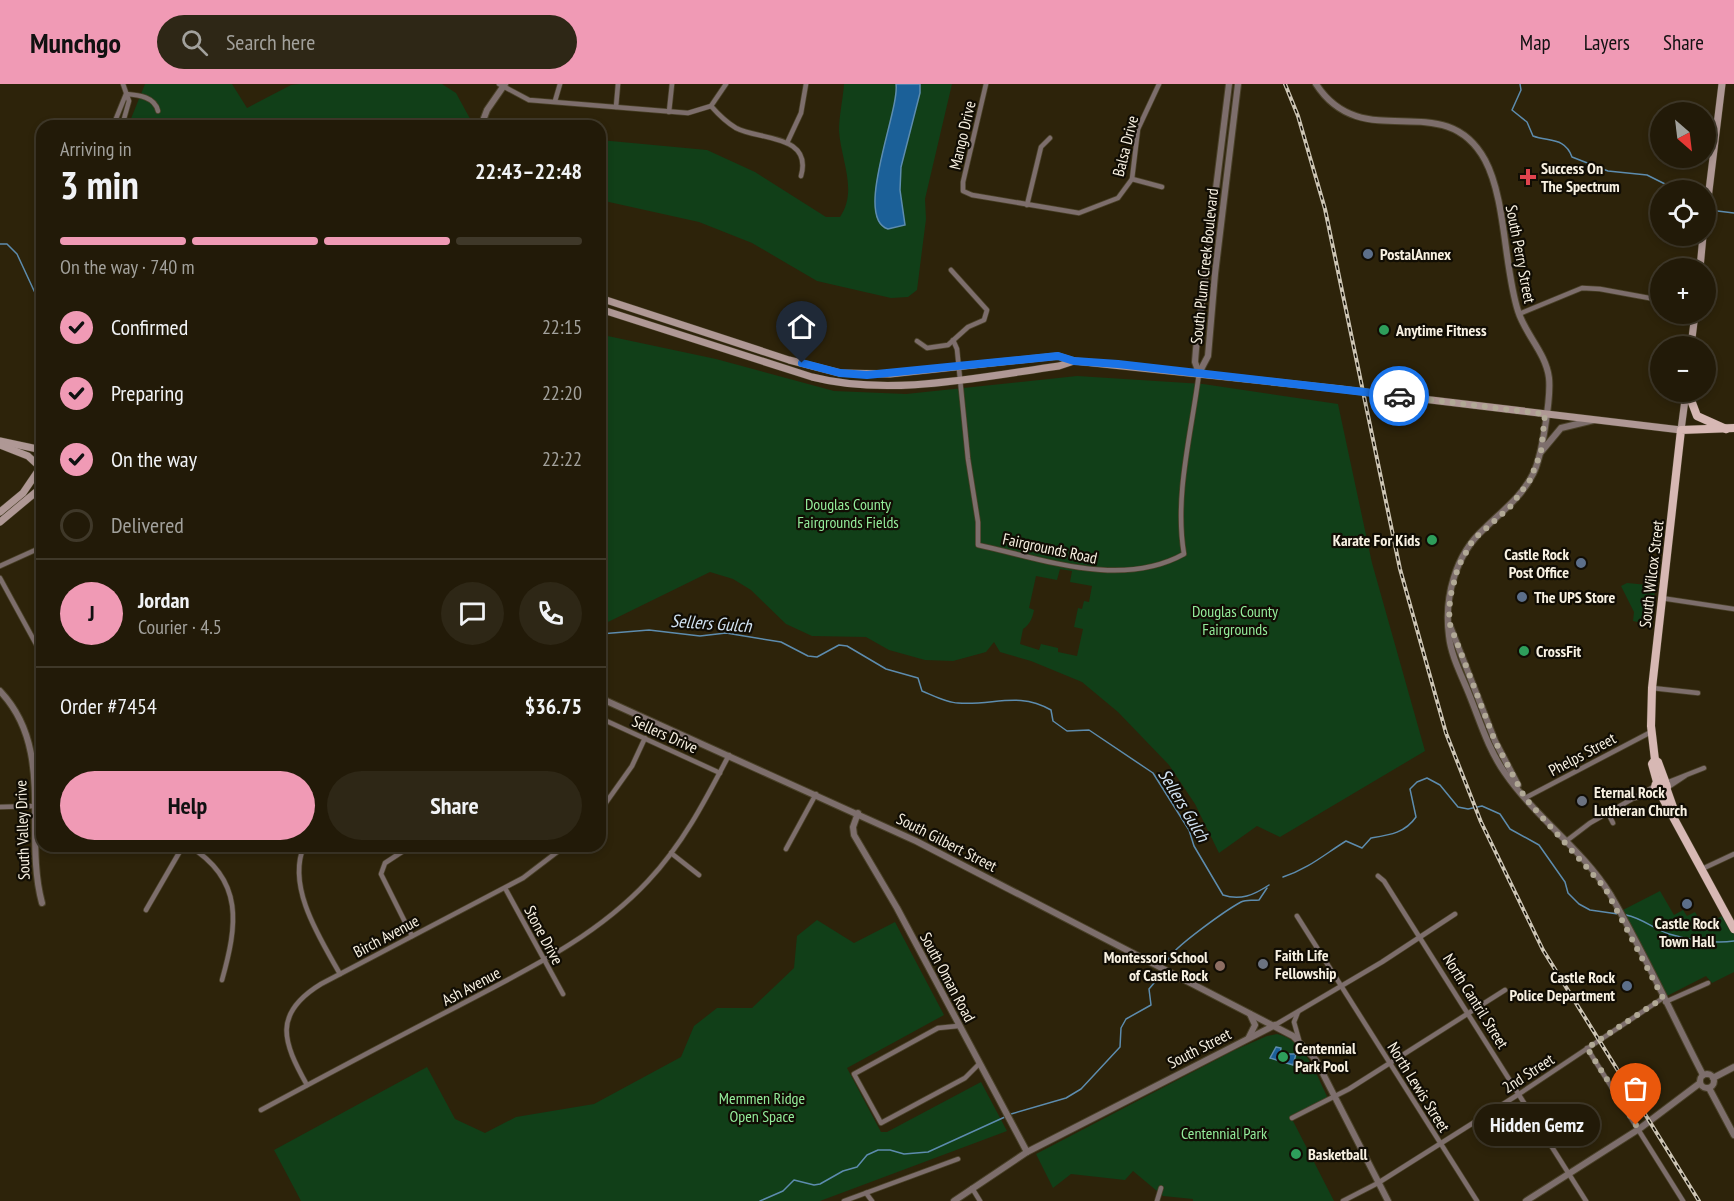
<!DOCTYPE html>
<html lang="en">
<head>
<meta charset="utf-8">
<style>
	:root { --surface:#221a08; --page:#2e2716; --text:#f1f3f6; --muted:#a2a19c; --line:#3f3829; --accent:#f09ab5 }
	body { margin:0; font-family:"PT Sans Narrow",sans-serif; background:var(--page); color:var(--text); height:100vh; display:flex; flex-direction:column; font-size:22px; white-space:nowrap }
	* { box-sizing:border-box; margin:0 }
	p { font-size:20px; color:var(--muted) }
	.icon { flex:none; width:33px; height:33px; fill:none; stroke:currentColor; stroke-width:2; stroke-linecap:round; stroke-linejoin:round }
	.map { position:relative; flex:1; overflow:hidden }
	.side { position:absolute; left:36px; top:36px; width:570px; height:732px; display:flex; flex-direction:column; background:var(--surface); border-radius:18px; box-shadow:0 3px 9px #0003,0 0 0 2px var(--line) }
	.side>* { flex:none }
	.needle { width:39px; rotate:152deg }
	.controls { position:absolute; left:1650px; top:18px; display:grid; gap:12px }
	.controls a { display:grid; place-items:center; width:66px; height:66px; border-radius:50%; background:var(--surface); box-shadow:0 3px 9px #0003,0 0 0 2px var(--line); font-size:30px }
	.pin { position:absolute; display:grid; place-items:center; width:51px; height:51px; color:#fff; margin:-62px -26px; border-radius:50% 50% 50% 0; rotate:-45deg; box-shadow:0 0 6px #0007 }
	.pin .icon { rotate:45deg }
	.courier { position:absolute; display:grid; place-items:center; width:60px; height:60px; margin:-30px; border:4px solid #1a73e8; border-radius:50%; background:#fff; color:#222; box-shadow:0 2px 8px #0007 }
	.bubble { position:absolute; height:42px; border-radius:21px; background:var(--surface); box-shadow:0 3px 9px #0003,0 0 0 2px var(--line); font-size:20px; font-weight:600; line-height:42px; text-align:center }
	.overview em { font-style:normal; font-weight:600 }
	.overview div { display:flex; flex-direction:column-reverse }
	.overview { display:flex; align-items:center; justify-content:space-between; height:102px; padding:0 24px }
	h1 { font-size:39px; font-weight:600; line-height:45px }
	.bar { display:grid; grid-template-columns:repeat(4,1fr); gap:9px 6px; align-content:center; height:72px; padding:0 24px }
	.bar i { height:8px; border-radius:4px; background:var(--line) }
	.bar .active { background:var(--accent) }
	.bar p { grid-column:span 4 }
	.line { display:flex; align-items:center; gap:15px; padding:0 24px; border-top:2px solid var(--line) }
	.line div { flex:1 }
	.round { display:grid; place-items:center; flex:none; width:63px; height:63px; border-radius:32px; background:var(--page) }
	ol { padding:0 24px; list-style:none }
	li { display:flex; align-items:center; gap:18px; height:66px }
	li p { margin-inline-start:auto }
	li .icon { padding:6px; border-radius:50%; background:var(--accent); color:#111; stroke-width:4 }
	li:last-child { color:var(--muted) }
	li i { width:33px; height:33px; border:3px solid var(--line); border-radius:50% }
	.cta { display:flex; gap:12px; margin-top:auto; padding:12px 24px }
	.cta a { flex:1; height:69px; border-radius:36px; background:var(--accent); color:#111; font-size:24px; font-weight:600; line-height:69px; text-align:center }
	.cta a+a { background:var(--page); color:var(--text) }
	header { display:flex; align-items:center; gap:36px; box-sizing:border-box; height:84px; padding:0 30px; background:var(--accent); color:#111 }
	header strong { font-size:28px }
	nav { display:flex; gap:33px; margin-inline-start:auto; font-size:21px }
	.search { width:420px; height:54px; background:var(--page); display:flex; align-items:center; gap:15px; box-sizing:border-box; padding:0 21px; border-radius:33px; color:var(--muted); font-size:22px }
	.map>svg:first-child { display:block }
	.green { fill:#113f18; fill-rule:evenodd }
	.water { fill:#1b6098; stroke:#5d8cae; stroke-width:1.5 }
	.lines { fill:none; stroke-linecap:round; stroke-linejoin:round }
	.stream { stroke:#5d8cae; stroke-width:1.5 }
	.minor-casing { stroke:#494028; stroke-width:6 }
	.tertiary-casing { stroke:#494028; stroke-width:8 }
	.secondary-casing { stroke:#494028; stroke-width:8 }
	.primary-casing { stroke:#494028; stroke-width:9 }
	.minor { stroke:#7d6e6c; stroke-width:4.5 }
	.tertiary { stroke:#7d6e6c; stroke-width:6 }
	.secondary { stroke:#af9895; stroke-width:7 }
	.primary { stroke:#d7b8b4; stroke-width:8 }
	.rail-casing { stroke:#cdc5b4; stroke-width:4 }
	.rail { stroke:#110d04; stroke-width:1.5; stroke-dasharray:4.5; stroke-linecap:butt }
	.secondary-bridge-casing { stroke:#494028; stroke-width:8; stroke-linecap:butt }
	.secondary-bridge { stroke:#af9895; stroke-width:7 }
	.done { stroke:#b1a996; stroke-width:6; stroke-dasharray:0 10.8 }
	.route { stroke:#1a73e8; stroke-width:8 }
	.health-dot { fill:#e0444e; stroke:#110d04; stroke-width:2 }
	.service-dot { fill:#5c6f8a; stroke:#110d04; stroke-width:2 }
	.leisure-dot { fill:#2e9e5b; stroke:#110d04; stroke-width:2 }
	.worship-dot { fill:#6b7280; stroke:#110d04; stroke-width:2 }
	.education-dot { fill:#8d6e63; stroke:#110d04; stroke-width:2 }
	.labels { text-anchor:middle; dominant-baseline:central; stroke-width:4.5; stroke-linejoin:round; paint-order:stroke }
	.street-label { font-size:16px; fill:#f8f1e2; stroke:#110d04 }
	.poi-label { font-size:16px; font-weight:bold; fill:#f8f1e2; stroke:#110d04; text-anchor:start }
	.park-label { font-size:16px; fill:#94ed9b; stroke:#110d04 }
	.water-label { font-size:18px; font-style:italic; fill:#d2e3f3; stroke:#110d04 }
</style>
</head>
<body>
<header>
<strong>Munchgo</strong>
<div class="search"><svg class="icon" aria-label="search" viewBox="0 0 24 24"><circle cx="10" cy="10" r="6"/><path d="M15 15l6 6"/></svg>Search here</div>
<nav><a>Map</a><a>Layers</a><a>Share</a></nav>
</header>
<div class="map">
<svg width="1734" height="1117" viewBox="0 0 1734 1117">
	<rect width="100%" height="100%" fill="#2d230a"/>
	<g class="green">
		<path d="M145,0H232L247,24L291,1L300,0H442L456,9L474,42H128Z"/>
		<path d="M844,0H952L925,115L926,135L917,206L908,213L891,214L817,197L752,159L699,138L600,116V56L707,66L755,88L826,133H840C858,107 841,76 839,47C839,32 843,15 844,0Z"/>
		<path d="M603,251L716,275L834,307L906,310L1077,292L1203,300L1338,320L1372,479L1425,667L1280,753L1257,742L1219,769L1195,720L1169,681L1118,628L1082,598L1031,577L1000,568L994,558L986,568L953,577L925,576L889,566L866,553L812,552L786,540L751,506L733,495L710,488L608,538L600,531V317L606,306L600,296V253ZM1060,485L1072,487L1070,498L1092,502L1089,518L1084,517L1082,525L1078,524L1074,543L1083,545L1077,572L1058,568V564L1041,560L1039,566L1020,560L1023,545C1029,541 1032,536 1034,526L1029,524L1036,492L1057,496Z"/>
		<path d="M1651,497L1656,498L1651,541L1633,537L1634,528L1621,502L1627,499L1648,501Z"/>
		<path d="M1660,807L1674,831L1683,826L1687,832L1695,828L1703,842L1726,830L1734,846V888L1712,899L1706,892L1663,914L1619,828Z"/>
		<path d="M817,836L854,859L895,838L944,931L847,984L881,1048H887L981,998L1007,1047L820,1117H301L274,1066L427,983L455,1035L485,1049L516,1033L594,1020L681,973L694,942L717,924H752L794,884L797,852Z"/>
		<path d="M1277,950C1306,956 1317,993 1329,1016L1292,1035L1334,1117H1193V1115L1163,1112L1133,1087L1125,1096L1071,1090L1053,1104L1036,1070L1235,966L1267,952Z"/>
	</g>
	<g class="water">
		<path d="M896,0H920V9L901,83L900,106L905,141L888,145C853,134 900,26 896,0Z"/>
		<path d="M1276,963L1281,964L1280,970H1296L1293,981L1270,974Z"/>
	</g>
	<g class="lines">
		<g class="stream">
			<path d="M1520,0L1521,6L1512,26L1527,38L1533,52C1549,58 1565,53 1572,73L1608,87L1647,91L1677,106"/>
			<path d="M1709,126L1734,129"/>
			<path d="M0,160H7L17,170L42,224"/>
			<path d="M600,550L649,546L700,552L726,549L781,558L808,572L817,573L839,561L847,562L886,585L918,594L922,607C932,611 947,619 958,619C993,622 1018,607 1051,626L1053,637L1067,647L1089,646L1153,689L1189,746L1194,762L1223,811C1240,817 1254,811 1269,801"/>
			<path d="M1283,793C1308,785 1325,770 1346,757L1362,764L1371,754C1390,751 1405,749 1416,733L1410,705L1417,698L1427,694L1440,701L1458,723L1468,725L1482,722L1500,730L1510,745L1539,761L1565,798L1568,809L1579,820L1590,826L1618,830"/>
			<path d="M1626,831C1642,834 1654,845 1669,850C1688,856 1714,860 1734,857"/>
			<path d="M1168,876C1172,864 1228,825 1241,818C1247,815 1253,817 1259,816L1267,804"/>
			<path d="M1011,1030L1066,1014L1081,1005L1120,963L1121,944L1126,935L1151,921L1149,905L1159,893"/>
			<path d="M760,1117L783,1107L794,1096L814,1101L820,1100L843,1087L857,1083L867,1071L878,1066H890L904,1070L928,1068L1007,1032"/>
		</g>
		<defs>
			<g id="minor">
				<path d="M499,0L529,16L688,29L711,22L726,0"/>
				<path d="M986,0L963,98V107L972,111L1079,129L1118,114L1132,95L1138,45L1159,0"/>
				<path d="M126,10C139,11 155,13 158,27"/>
				<path d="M555,17L560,0"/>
				<path d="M711,22C718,30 726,38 736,44C758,56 813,50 801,92"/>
				<path d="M616,23L618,0"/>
				<path d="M669,28L672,0"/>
				<path d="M113,42L126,10"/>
				<path d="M122,42L129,17L123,0"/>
				<path d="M787,59L801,29L806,0"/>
				<path d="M1132,95L1162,103"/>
				<path d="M1027,121L1041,63L1050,54"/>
				<path d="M1519,230L1582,204L1600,205L1660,216"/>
				<path d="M953,256L957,265L968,375L978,438V461C1043,475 1121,505 1184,470C1174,411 1192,347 1199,289"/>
				<path d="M917,257L927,264L948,261L968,243L984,236L987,226L951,186"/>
				<path d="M0,482L42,463"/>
				<path d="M0,494L42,571"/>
				<path d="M1661,514L1734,525"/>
				<path d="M1652,604L1698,609"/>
				<path d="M600,634L720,689"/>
				<path d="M1666,699L1704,684"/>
				<path d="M1667,704L1685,692"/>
				<path d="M1525,714L1651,648"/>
				<path d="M1635,714L1658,708"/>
				<path d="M0,723L36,722"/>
				<path d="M600,727L632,682L645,654"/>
				<path d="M1608,729L1613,739"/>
				<path d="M1565,758L1590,739L1655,702"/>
				<path d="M189,762C245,796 237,842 222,896"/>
				<path d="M304,762C286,803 321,856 340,890"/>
				<path d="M411,762L385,779L381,790L412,852"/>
				<path d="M786,765L816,710"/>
				<path d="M671,769L699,791"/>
				<path d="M1702,785L1734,770"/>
				<path d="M1378,792L1384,797L1586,1117"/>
				<path d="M505,804L563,910"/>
				<path d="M146,826L183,762"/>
				<path d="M1297,832L1477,1117"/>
				<path d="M1665,918L1708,899"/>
				<path d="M1298,928L1294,938L1299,956"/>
				<path d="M1275,941L1382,878L1455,830"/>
				<path d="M958,942L938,944L854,990L881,1039L965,994L979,980"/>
				<path d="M1587,964L1683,1117"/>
				<path d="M307,1001C283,958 272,930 321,900L523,794L565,762"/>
				<path d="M261,1026C326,991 392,956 458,922C526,886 595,854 648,797C683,760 706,715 729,671"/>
				<path d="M1292,1034L1349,1005L1505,906"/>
				<path d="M972,1104L980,1117"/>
				<path d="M866,1109L872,1117"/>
				<path d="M844,1117L958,1075"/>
				<path d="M1157,1117L1161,1104"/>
				<path d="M1343,1117L1378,1099L1519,1010L1663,914"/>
			</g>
			<g id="tertiary">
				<path d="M1316,0C1363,73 1444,1 1485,76C1506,115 1504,184 1518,227C1525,250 1546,269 1549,294C1551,313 1542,373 1533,390C1521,414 1502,427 1484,445C1455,471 1444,514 1449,552C1451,572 1462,592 1469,610C1480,637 1488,665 1505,689C1535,733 1582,765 1610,810C1644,868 1672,931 1703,991"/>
				<path d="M481,42L487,26L505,0"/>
				<path d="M1199,289L1208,272L1215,190L1238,0"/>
				<path d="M1199,289L1195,278L1196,265L1229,0"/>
				<path d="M1541,368L1561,344L1594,336"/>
				<path d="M1450,542L1495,657L1518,701"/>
				<path d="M0,607C56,666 23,749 42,819"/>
				<path d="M600,614L916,757L1293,952L1316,976L1388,1117"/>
				<path d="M858,729L853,743L854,751L897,824L1027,1068"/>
				<path d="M1249,953L1255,941L1250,930"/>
				<circle cx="1707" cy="997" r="7"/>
				<path d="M1713,994L1734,983"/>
				<path d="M1709,1004L1734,1051"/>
				<path d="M954,1117L1027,1068L1275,941"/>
				<path d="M1526,1117L1639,1045L1700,999"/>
			</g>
			<g id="secondary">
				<path d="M1706,131L1722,0"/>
				<path d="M1700,184L1703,152"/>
				<path d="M600,214L789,276L840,289L890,290L1058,272L1074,277L1340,305"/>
				<path d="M600,225L812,293C890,313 980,293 1059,282L1074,277"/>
				<path d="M1691,262L1695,230"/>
				<path d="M1381,310L1681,346L1686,308"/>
				<path d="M0,357L42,366"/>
				<path d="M0,361L28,372L40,383"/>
				<path d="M0,428L23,409L40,384"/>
				<path d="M0,438L42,403"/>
			</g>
			<g id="primary">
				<path d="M1688,308L1697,332L1726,345"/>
				<path d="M1655,676L1658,678L1665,697"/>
				<circle cx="1661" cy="703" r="6"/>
				<path d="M1657,698L1652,680L1655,676L1651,642L1652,604L1681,346L1734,344"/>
				<path d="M1667,706L1673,723L1672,726"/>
				<path d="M1660,709L1734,845"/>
			</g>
		</defs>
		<use href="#minor" class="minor-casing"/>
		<use href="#tertiary" class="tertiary-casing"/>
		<use href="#secondary" class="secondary-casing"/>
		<use href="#primary" class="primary-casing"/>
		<use href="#minor" class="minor"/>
		<use href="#tertiary" class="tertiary"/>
		<use href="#secondary" class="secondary"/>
		<use href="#primary" class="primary"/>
		<defs>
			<path id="rail" d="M1285,0L1298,32L1325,125L1400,485L1446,649L1481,738L1543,866L1699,1117"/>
		</defs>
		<use href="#rail" class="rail-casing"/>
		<use href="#rail" class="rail"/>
		<defs>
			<path id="secondary-bridge" d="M1340,305L1381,310"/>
		</defs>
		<use href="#secondary-bridge" class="secondary-bridge-casing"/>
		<use href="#secondary-bridge" class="secondary-bridge"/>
	</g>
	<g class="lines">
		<path class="done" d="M1399,312L1545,330L1541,368L1530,396L1510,423L1473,456L1458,483L1450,514L1449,538L1495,657L1525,714L1605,804L1663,914L1587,964L1636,1041"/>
		<path class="route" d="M802,279L840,289L867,291L1058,272L1074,277L1118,280L1399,312"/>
	</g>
	<path class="health-dot" d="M1525 84h6v6h6v6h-6v6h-6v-6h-6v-6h6z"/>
	<g class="service-dot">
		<circle cx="1368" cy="170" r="6"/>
		<circle cx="1581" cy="479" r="6"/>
		<circle cx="1522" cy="513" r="6"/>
		<circle cx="1687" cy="820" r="6"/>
		<circle cx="1627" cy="902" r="6"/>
	</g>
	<g class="leisure-dot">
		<circle cx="1384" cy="246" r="6"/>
		<circle cx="1432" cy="456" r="6"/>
		<circle cx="1524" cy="567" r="6"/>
		<circle cx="1283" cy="973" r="6"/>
		<circle cx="1296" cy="1070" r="6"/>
	</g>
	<g class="worship-dot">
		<circle cx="1582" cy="717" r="6"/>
		<circle cx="1263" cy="880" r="6"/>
	</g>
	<circle class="education-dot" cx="1220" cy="882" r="6"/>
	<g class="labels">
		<g class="street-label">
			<text transform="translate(962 51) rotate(-77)">Mango Drive</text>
			<text transform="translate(1125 62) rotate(-76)">Balsa Drive</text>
			<text transform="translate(1521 170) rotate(79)">South Perry Street</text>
			<text transform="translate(1204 182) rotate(-84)">South Plum Creek Boulevard</text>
			<text transform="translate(1050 464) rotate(12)">Fairgrounds Road</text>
			<text transform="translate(1651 490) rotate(-83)">South Wilcox Street</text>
			<text transform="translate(665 650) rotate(24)">Sellers Drive</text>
			<text transform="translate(1582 670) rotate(-28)">Phelps Street</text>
			<text transform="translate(22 746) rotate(-92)">South Valley Drive</text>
			<text transform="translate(947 758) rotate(27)">South Gilbert Street</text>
			<text transform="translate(544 851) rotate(62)">Stone Drive</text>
			<text transform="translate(386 852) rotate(-28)">Birch Avenue</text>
			<text transform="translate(948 893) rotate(62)">South Oman Road</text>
			<text transform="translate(471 902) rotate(-28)">Ash Avenue</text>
			<text transform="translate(1476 917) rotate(58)">North Cantril Street</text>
			<text transform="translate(1199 964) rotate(-27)">South Street</text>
			<text transform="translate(1528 989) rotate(-33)">2nd Street</text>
			<text transform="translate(1419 1003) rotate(58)">North Lewis Street</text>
		</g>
		<g class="poi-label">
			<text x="1541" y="84">Success On<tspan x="1541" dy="18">The Spectrum</tspan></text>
			<text x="1380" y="170">PostalAnnex</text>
			<text x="1396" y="246">Anytime Fitness</text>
			<text x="1420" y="456" text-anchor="end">Karate For Kids</text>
			<text x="1569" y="470" text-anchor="end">Castle Rock<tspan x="1569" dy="18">Post Office</tspan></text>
			<text x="1534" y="513">The UPS Store</text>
			<text x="1536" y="567">CrossFit</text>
			<text x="1594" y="708">Eternal Rock<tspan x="1594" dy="18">Lutheran Church</tspan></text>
			<text x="1687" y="839" text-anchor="middle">Castle Rock<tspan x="1687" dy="18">Town Hall</tspan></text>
			<text x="1275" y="871">Faith Life<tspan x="1275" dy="18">Fellowship</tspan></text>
			<text x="1208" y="873" text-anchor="end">Montessori School<tspan x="1208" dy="18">of Castle Rock</tspan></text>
			<text x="1615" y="893" text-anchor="end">Castle Rock<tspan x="1615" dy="18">Police Department</tspan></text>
			<text x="1295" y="964">Centennial<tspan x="1295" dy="18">Park Pool</tspan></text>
			<text x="1308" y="1070">Basketball</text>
		</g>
		<g class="park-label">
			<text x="848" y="420">Douglas County<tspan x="848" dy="18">Fairgrounds Fields</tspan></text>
			<text x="1235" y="527">Douglas County<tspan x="1235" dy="18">Fairgrounds</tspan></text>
			<text x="762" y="1014">Memmen Ridge<tspan x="762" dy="18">Open Space</tspan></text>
			<text x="1224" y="1049">Centennial Park</text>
		</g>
		<g class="water-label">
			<text transform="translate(711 539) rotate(4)">Sellers Gulch</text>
			<text transform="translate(1184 721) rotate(59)">Sellers Gulch</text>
		</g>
	</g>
</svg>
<div class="controls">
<a><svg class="needle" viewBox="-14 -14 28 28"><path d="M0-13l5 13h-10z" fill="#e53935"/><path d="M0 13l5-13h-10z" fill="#a2a19c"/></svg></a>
<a><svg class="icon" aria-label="locate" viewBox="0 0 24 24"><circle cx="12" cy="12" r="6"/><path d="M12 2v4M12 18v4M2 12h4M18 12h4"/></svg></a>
<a>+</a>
<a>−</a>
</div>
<div class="pin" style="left:1636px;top:1041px;background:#ea580c"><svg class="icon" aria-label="bag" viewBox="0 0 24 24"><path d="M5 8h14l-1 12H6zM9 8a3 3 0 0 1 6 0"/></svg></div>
<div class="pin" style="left:802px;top:279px;background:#1f2937"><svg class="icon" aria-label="home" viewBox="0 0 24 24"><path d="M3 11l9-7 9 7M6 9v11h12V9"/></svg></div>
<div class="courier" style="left:1399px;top:312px"><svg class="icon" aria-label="car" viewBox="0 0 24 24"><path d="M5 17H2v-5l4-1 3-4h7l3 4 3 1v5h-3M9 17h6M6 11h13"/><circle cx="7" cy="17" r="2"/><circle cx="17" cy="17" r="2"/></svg></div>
<div class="bubble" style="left:1474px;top:1020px;width:126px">Hidden Gemz</div>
<section class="side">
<div class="overview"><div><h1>3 min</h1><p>Arriving in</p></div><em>22:43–22:48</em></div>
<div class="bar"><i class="active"></i><i class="active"></i><i class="active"></i><i></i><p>On the way · 740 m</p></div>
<ol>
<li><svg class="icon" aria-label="check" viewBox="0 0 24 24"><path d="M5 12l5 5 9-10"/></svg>Confirmed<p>22:15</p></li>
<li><svg class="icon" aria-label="check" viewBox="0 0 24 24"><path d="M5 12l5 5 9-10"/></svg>Preparing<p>22:20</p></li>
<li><svg class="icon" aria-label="check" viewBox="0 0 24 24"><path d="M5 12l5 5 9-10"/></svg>On the way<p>22:22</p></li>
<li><i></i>Delivered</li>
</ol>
<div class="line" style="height:108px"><b class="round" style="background:var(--accent);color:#111">J</b><div><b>Jordan</b><p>Courier · 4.5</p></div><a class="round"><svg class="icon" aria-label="chat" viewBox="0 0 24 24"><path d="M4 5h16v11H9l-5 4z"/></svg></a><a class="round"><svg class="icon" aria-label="phone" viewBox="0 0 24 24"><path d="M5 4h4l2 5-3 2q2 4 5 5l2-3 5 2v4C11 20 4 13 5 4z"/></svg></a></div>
<div class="line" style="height:78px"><div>Order #7454</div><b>$36.75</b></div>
<div class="cta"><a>Help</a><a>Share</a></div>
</section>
</div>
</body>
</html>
